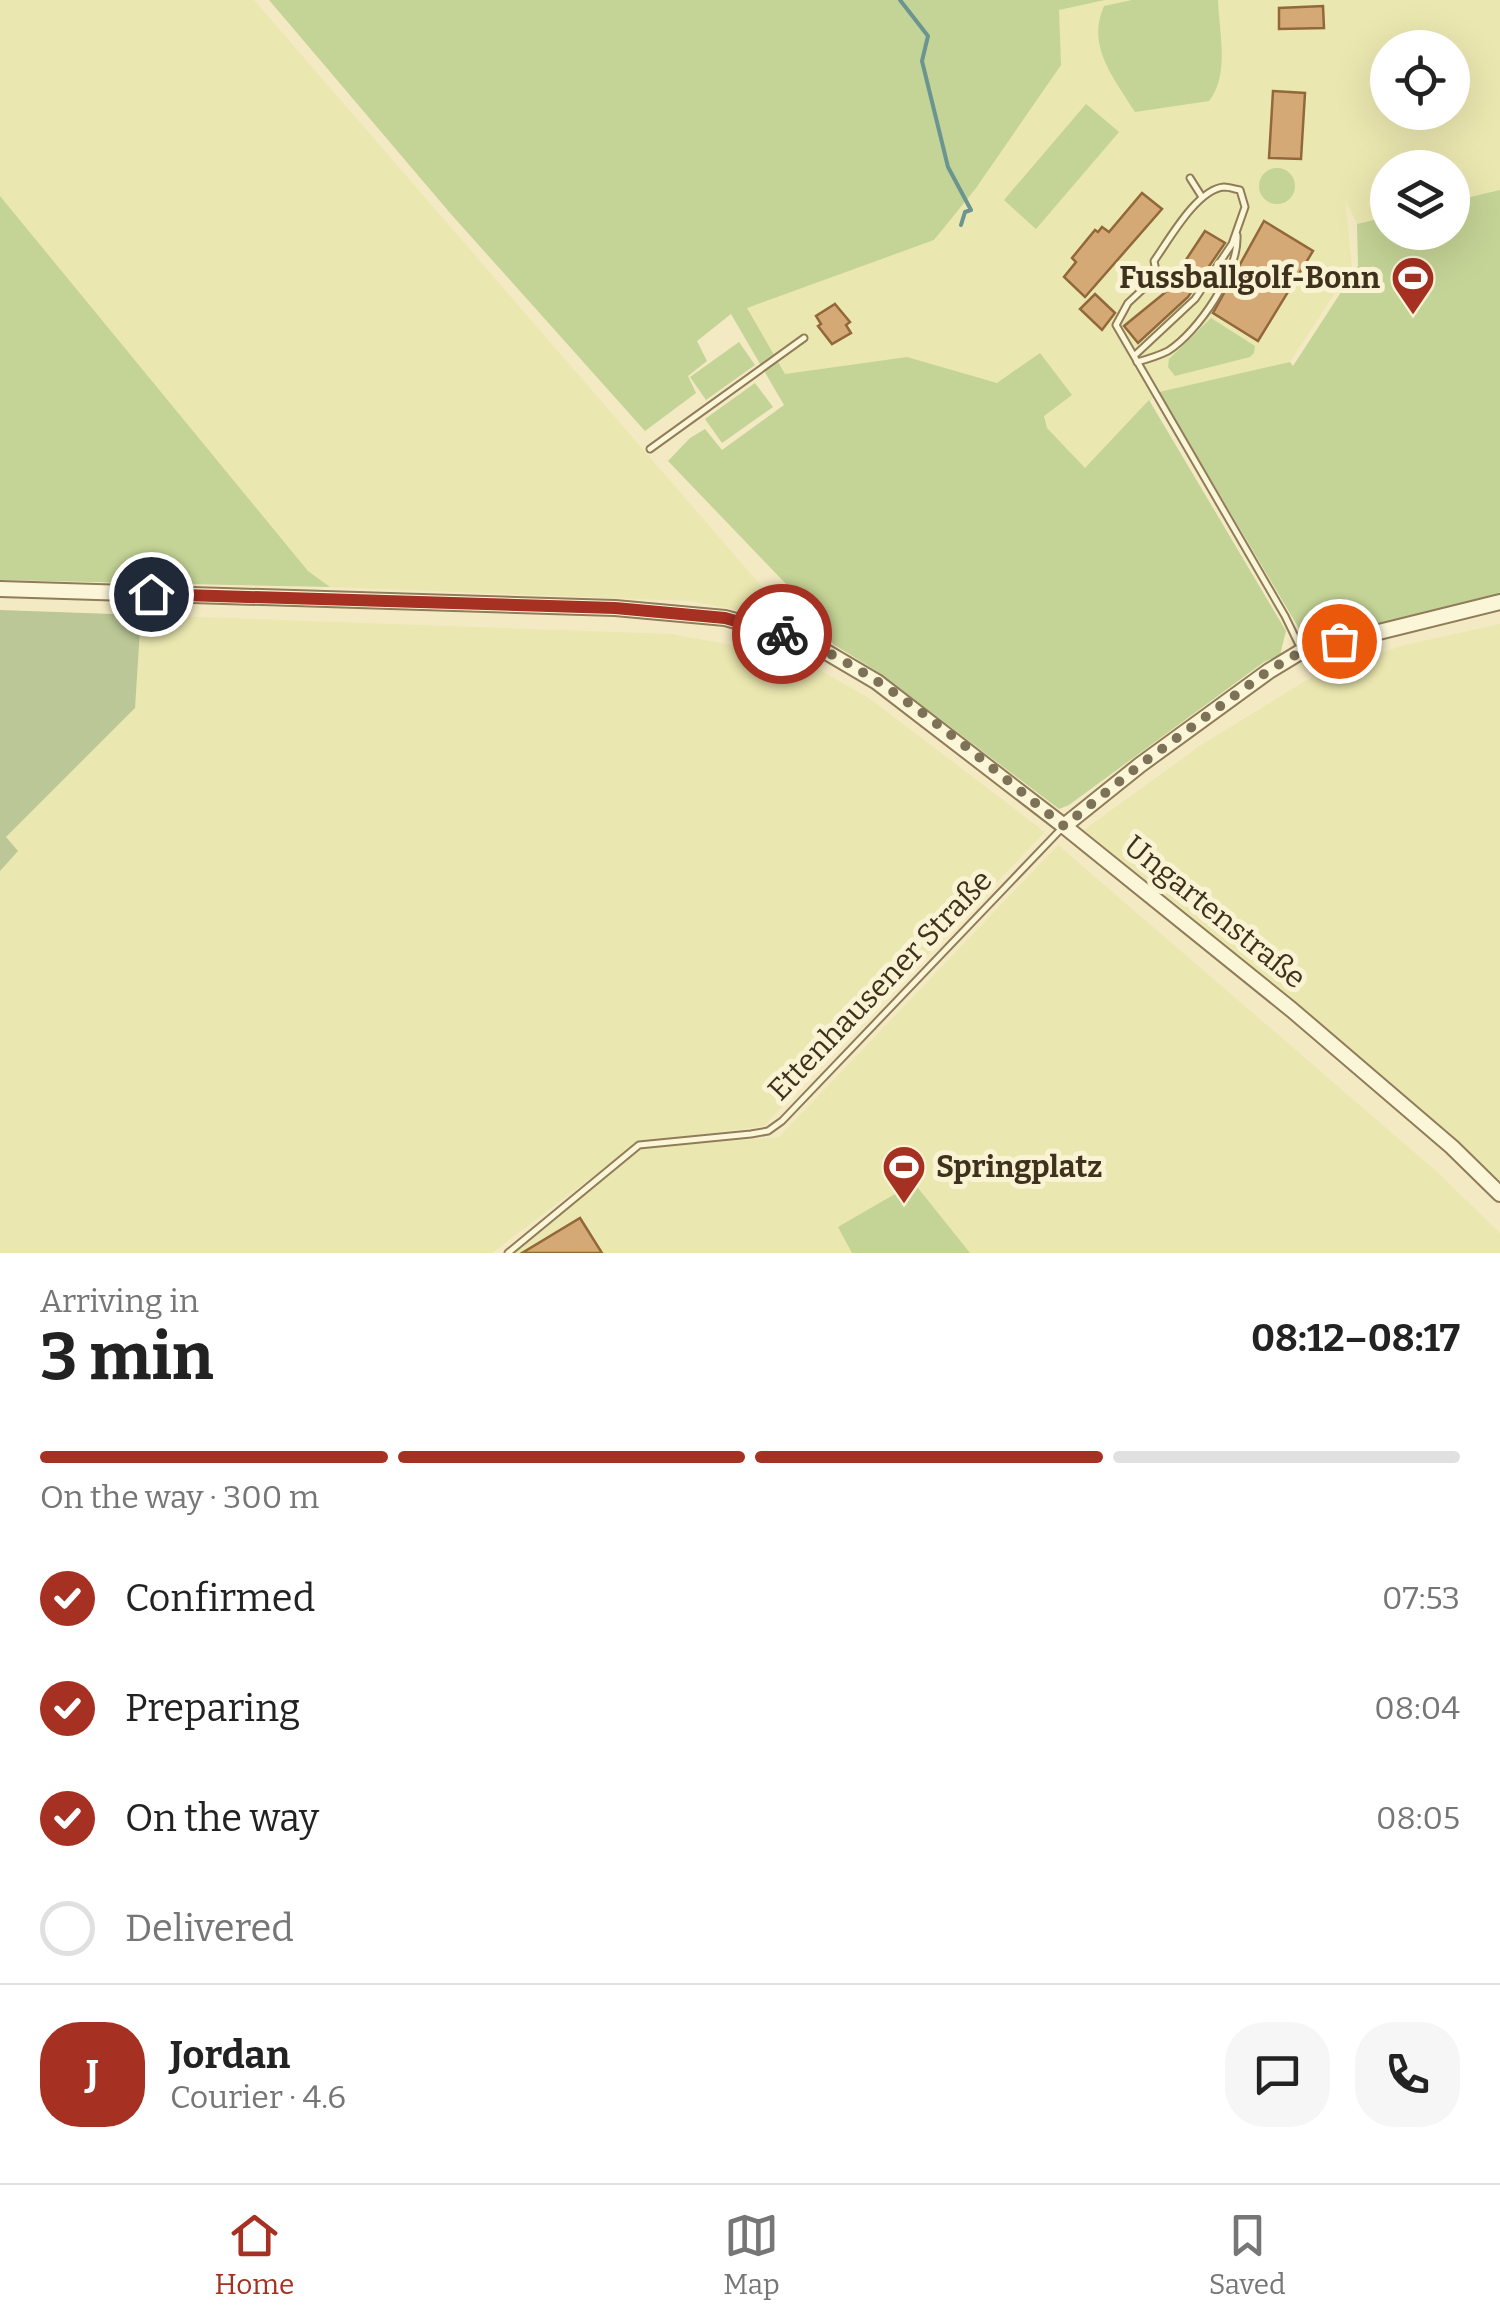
<!DOCTYPE html>
<html lang="en">
<head>
<meta charset="utf-8">
<style>
	:root { --surface:#fff; --page:#f6f6f6; --text:#222; --muted:#767676; --line:#e0e0e0; --accent:#a63021 }
	body { margin:0; font-family:Bitter,serif; background:var(--page); color:var(--text); height:100vh; display:flex; flex-direction:column; font-size:38px; white-space:nowrap }
	* { box-sizing:border-box; margin:0 }
	p { font-size:32px; color:var(--muted) }
	.icon { flex:none; width:55px; height:55px; fill:none; stroke:currentColor; stroke-width:2; stroke-linecap:round; stroke-linejoin:round }
	.map { position:relative; height:1253px; overflow:hidden }
	.sheet { display:flex; flex-direction:column; background:var(--surface); flex:1 }
	.sheet>* { flex:none }
	.controls { position:absolute; left:1370px; top:30px; display:grid; gap:20px }
	.controls a { display:grid; place-items:center; width:100px; height:100px; border-radius:50%; background:var(--surface); box-shadow:0 10px 40px #0002; font-size:50px }
	.pin { position:absolute; display:grid; place-items:center; width:85px; height:85px; color:#fff; margin:-42px; border:5px solid #fff; border-radius:50%; box-shadow:0 2px 10px #0007 }
	.courier { position:absolute; display:grid; place-items:center; width:100px; height:100px; margin:-50px; border:8px solid #a63021; border-radius:50%; background:#fff; color:#222; box-shadow:0 2px 12px #0007 }
	.headline em { font-style:normal; font-weight:700 }
	.headline div { display:flex; flex-direction:column-reverse }
	.headline { display:flex; align-items:center; justify-content:space-between; height:170px; padding:0 40px }
	h1 { font-size:65px; font-weight:700; line-height:75px }
	.bar { display:grid; grid-template-columns:repeat(4,1fr); gap:15px 10px; align-content:center; height:120px; padding:0 40px }
	.bar i { height:12px; border-radius:8px; background:var(--line) }
	.bar .on { background:var(--accent) }
	.bar p { grid-column:span 4 }
	.line { display:flex; align-items:center; gap:25px; padding:0 40px; border-top:2px solid var(--line) }
	.line div { flex:1 }
	.round { display:grid; place-items:center; flex:none; width:105px; height:105px; border-radius:40px; background:var(--page) }
	ol { padding:0 40px; list-style:none }
	li { display:flex; align-items:center; gap:30px; height:110px }
	li p { margin-inline-start:auto }
	li .icon { padding:10px; border-radius:50%; background:var(--accent); color:#fff; stroke-width:4 }
	li:last-child { color:var(--muted) }
	li i { width:55px; height:55px; border:5px solid var(--line); border-radius:50% }
	.dock { display:flex; justify-content:space-around; align-items:center; height:140px; border-top:2px solid var(--line); background:var(--surface); font-size:28px; color:var(--muted) }
	.dock a { display:grid; justify-items:center; gap:5px }
	.dock .on { color:var(--accent) }
	.map>svg:first-child { display:block }
	.farmland { fill:#eae7b0; fill-rule:evenodd }
	.green { fill:#c4d396 }
	.cemetery { fill:#bbc796 }
	.lines { fill:none; stroke-linecap:round; stroke-linejoin:round }
	.stream { stroke:#6b9590; stroke-width:4 }
	.building { fill:#d5a975; stroke:#92683b; stroke-width:2.5 }
	.service-casing { stroke:#907c58; stroke-width:9 }
	.tertiary-casing { stroke:#907c58; stroke-width:18 }
	.service { stroke:#fcf6d8; stroke-width:5 }
	.tertiary { stroke:#fcf6d8; stroke-width:14 }
	.done { stroke:#7d7257; stroke-width:10; stroke-dasharray:0 18 }
	.route { stroke:#a63021; stroke-width:12 }
	.labels { text-anchor:middle; dominant-baseline:central; stroke-width:10; stroke-linejoin:round; paint-order:stroke }
	.poi-label { font-size:30px; font-weight:bold; fill:#3e311d; stroke:#f9f3d4; text-anchor:end }
	.street-label { font-size:30px; fill:#3e311d; stroke:#f9f3d4 }
</style>
</head>
<body>
<div class="map">
<svg width="1500" height="1253" viewBox="0 0 1500 1253">
	<rect width="100%" height="100%" fill="#f3eac4"/>
	<g class="farmland">
		<path d="M0,0H254L776,603L767,616L691,601L330,587L308,571L0,196Z"/>
		<path d="M1105,0H1500V191L1453,202L1452,168H1388L1387,217L1357,224L1345,199L1352,267L1290,362L1159,392L1085,468L1047,428L1043,417L997,383L907,357L785,374L746,307L935,240L1059,10ZM1388,48H1452V112H1388Z"/>
		<path d="M141,615L671,634L748,648L814,667L869,698L1045,832L764,1126L637,1143L492,1253H0V871L18,851L6,837L135,708Z"/>
		<path d="M1500,624V1184L1452,1136L1084,830L1201,745L1320,672L1405,645Z"/>
		<path d="M1058,845L1436,1171L1500,1233V1253H512L639,1149L779,1137Z"/>
	</g>
	<g class="green">
		<path d="M269,0H1105L1059,10L1061,65L976,188L934,240L747,308L785,374L907,357L997,383L1040,353L1072,395L1044,416L1047,428L1085,468L1149,400L1286,631L1280,655L1264,662L1069,805L1059,809L878,672L833,644L811,610L668,461L690,438L705,429L722,450L784,405L731,314L697,341L707,361L688,376L696,393L645,431L450,213Z"/>
		<path d="M1132,0H1218C1219,32 1230,75 1209,101L1135,112C1114,78 1086,46 1104,6Z"/>
		<path d="M1086,104L1119,132L1036,229L1004,200Z"/>
		<circle cx="1277" cy="186" r="18"/>
		<path d="M1500,190V599L1322,640L1304,637L1159,392L1290,362L1293,366L1358,266L1357,224L1387,217L1388,232H1452L1453,201Z"/>
		<path d="M0,196L308,571L330,587L0,580Z"/>
		<path d="M1211,318L1255,346L1254,353L1250,357L1175,376L1168,367L1169,359Z"/>
		<path d="M739,342L755,365L706,400L690,377Z"/>
		<path d="M755,383L773,407L722,443L705,419Z"/>
		<path d="M914,1183L970,1253H852L838,1227Z"/>
	</g>
	<path class="cemetery" d="M0,610L141,615L135,708L6,837L18,851L0,871Z"/>
	<g class="lines">
		<path class="stream" d="M900,0L928,36L922,61L948,167L971,210L965,212L961,225"/>
	</g>
	<g class="building">
		<path d="M1323,6L1324,28L1279,29V8Z"/>
		<path d="M1273,91L1305,93L1301,159L1269,158Z"/>
		<path d="M1142,193L1162,209L1085,297L1064,277L1076,262L1072,258L1095,230L1098,232L1102,227L1109,232Z"/>
		<path d="M1264,221L1313,251L1258,341L1213,313Z"/>
		<path d="M1205,231L1225,243L1188,297L1138,343L1124,326L1178,282L1174,278Z"/>
		<path d="M1095,294L1115,313L1102,330L1080,309Z"/>
		<path d="M835,304L850,322L846,325L851,333L832,344L818,326L821,324L816,316Z"/>
		<path d="M580,1218L602,1253H522Z"/>
	</g>
	<g class="lines">
		<defs>
			<g id="service">
				<path d="M1190,178L1202,197"/>
				<path d="M1134,356L1195,299L1232,244L1245,207L1240,190C1234,189 1229,187 1224,187C1197,189 1169,240 1154,261L1157,276L1128,303L1116,325L1285,616L1301,649"/>
				<path d="M1137,362C1148,359 1158,356 1168,351C1198,332 1239,272 1237,235"/>
				<path d="M650,449L804,338"/>
				<path d="M508,1253L639,1145L751,1134L768,1131L782,1121L1062,828"/>
			</g>
			<g id="tertiary">
				<path d="M0,589L615,608L725,618L788,635L821,649L877,682L1064,826L1292,1010L1452,1147L1500,1194"/>
				<path d="M1064,826L1140,765L1269,671L1302,651L1500,602"/>
			</g>
		</defs>
		<use href="#service" class="service-casing"/>
		<use href="#tertiary" class="tertiary-casing"/>
		<use href="#service" class="service"/>
		<use href="#tertiary" class="tertiary"/>
	</g>
	<g class="lines">
		<path class="done" d="M782,634C874,661 987,766 1064,826L1140,765L1268,671L1302,651L1339,641"/>
		<path class="route" d="M151,594L615,608L725,618L782,634"/>
	</g>
	<defs>
		<symbol id="stadium-pin" viewBox="-11 -11 22 30"><path d="M0 17L-7.5 6A9.5 9.5 0 1 1 7.5 6Z" fill="#a63021" stroke="#f9f3d4"/><path d="M0-5a6.5 5 0 1 0 0 10a6.5 5 0 1 0 0-10ZM-3.5-1.8h7v3.6h-7Z" fill="#fff"/></symbol>
	</defs>
	<g fill-rule="evenodd">
		<use href="#stadium-pin" x="1388" y="253" width="50" height="68"/>
		<use href="#stadium-pin" x="879" y="1142" width="50" height="68"/>
	</g>
	<g class="labels">
		<g class="poi-label">
			<text x="1380" y="278">Fussballgolf-Bonn</text>
			<text x="936" y="1167" text-anchor="start">Springplatz</text>
		</g>
		<g class="street-label">
			<text transform="translate(1215 912) rotate(39)">Ungartenstraße</text>
			<text transform="translate(880 985) rotate(-46)">Ettenhausener Straße</text>
		</g>
	</g>
</svg>
<div class="controls">
<a><svg class="icon" aria-label="locate" viewBox="0 0 24 24"><circle cx="12" cy="12" r="6"/><path d="M12 2v4M12 18v4M2 12h4M18 12h4"/></svg></a>
<a><svg class="icon" aria-label="layers" viewBox="0 0 24 24"><path d="M12 4l9 5-9 5-9-5zM3 14l9 5 9-5"/></svg></a>
</div>
<div class="pin" style="left:1339px;top:641px;background:#ea580c"><svg class="icon" aria-label="bag" viewBox="0 0 24 24"><path d="M5 8h14l-1 12H6zM9 8a3 3 0 0 1 6 0"/></svg></div>
<div class="pin" style="left:151px;top:594px;background:#1f2937"><svg class="icon" aria-label="home" viewBox="0 0 24 24"><path d="M3 11l9-7 9 7M6 9v11h12V9"/></svg></div>
<div class="courier" style="left:782px;top:634px"><svg class="icon" aria-label="bike" viewBox="0 0 24 24"><circle cx="6" cy="16" r="4"/><circle cx="18" cy="16" r="4"/><path d="M6 16l4-8h5l3 8M10 8l3 8H6M13 5h3"/></svg></div>
</div>
<section class="sheet">
<div class="headline"><div><h1>3 min</h1><p>Arriving in</p></div><em>08:12–08:17</em></div>
<div class="bar"><i class="on"></i><i class="on"></i><i class="on"></i><i></i><p>On the way · 300 m</p></div>
<ol>
<li><svg class="icon" aria-label="check" viewBox="0 0 24 24"><path d="M5 12l5 5 9-10"/></svg>Confirmed<p>07:53</p></li>
<li><svg class="icon" aria-label="check" viewBox="0 0 24 24"><path d="M5 12l5 5 9-10"/></svg>Preparing<p>08:04</p></li>
<li><svg class="icon" aria-label="check" viewBox="0 0 24 24"><path d="M5 12l5 5 9-10"/></svg>On the way<p>08:05</p></li>
<li><i></i>Delivered</li>
</ol>
<div class="line" style="height:180px"><b class="round" style="background:var(--accent);color:#fff">J</b><div><b>Jordan</b><p>Courier · 4.6</p></div><a class="round"><svg class="icon" aria-label="chat" viewBox="0 0 24 24"><path d="M4 5h16v11H9l-5 4z"/></svg></a><a class="round"><svg class="icon" aria-label="phone" viewBox="0 0 24 24"><path d="M5 4h4l2 5-3 2q2 4 5 5l2-3 5 2v4C11 20 4 13 5 4z"/></svg></a></div>
</section>
<nav class="dock">
<a class="on"><svg class="icon" aria-label="home" viewBox="0 0 24 24"><path d="M3 11l9-7 9 7M6 9v11h12V9"/></svg>Home</a>
<a><svg class="icon" aria-label="map" viewBox="0 0 24 24"><path d="M3 6l6-2 6 2 6-2v14l-6 2-6-2-6 2zM9 4v14M15 6v14"/></svg>Map</a>
<a><svg class="icon" aria-label="saved" viewBox="0 0 24 24"><path d="M7 4h10v16l-5-4-5 4z"/></svg>Saved</a>
</nav>
</body>
</html>
